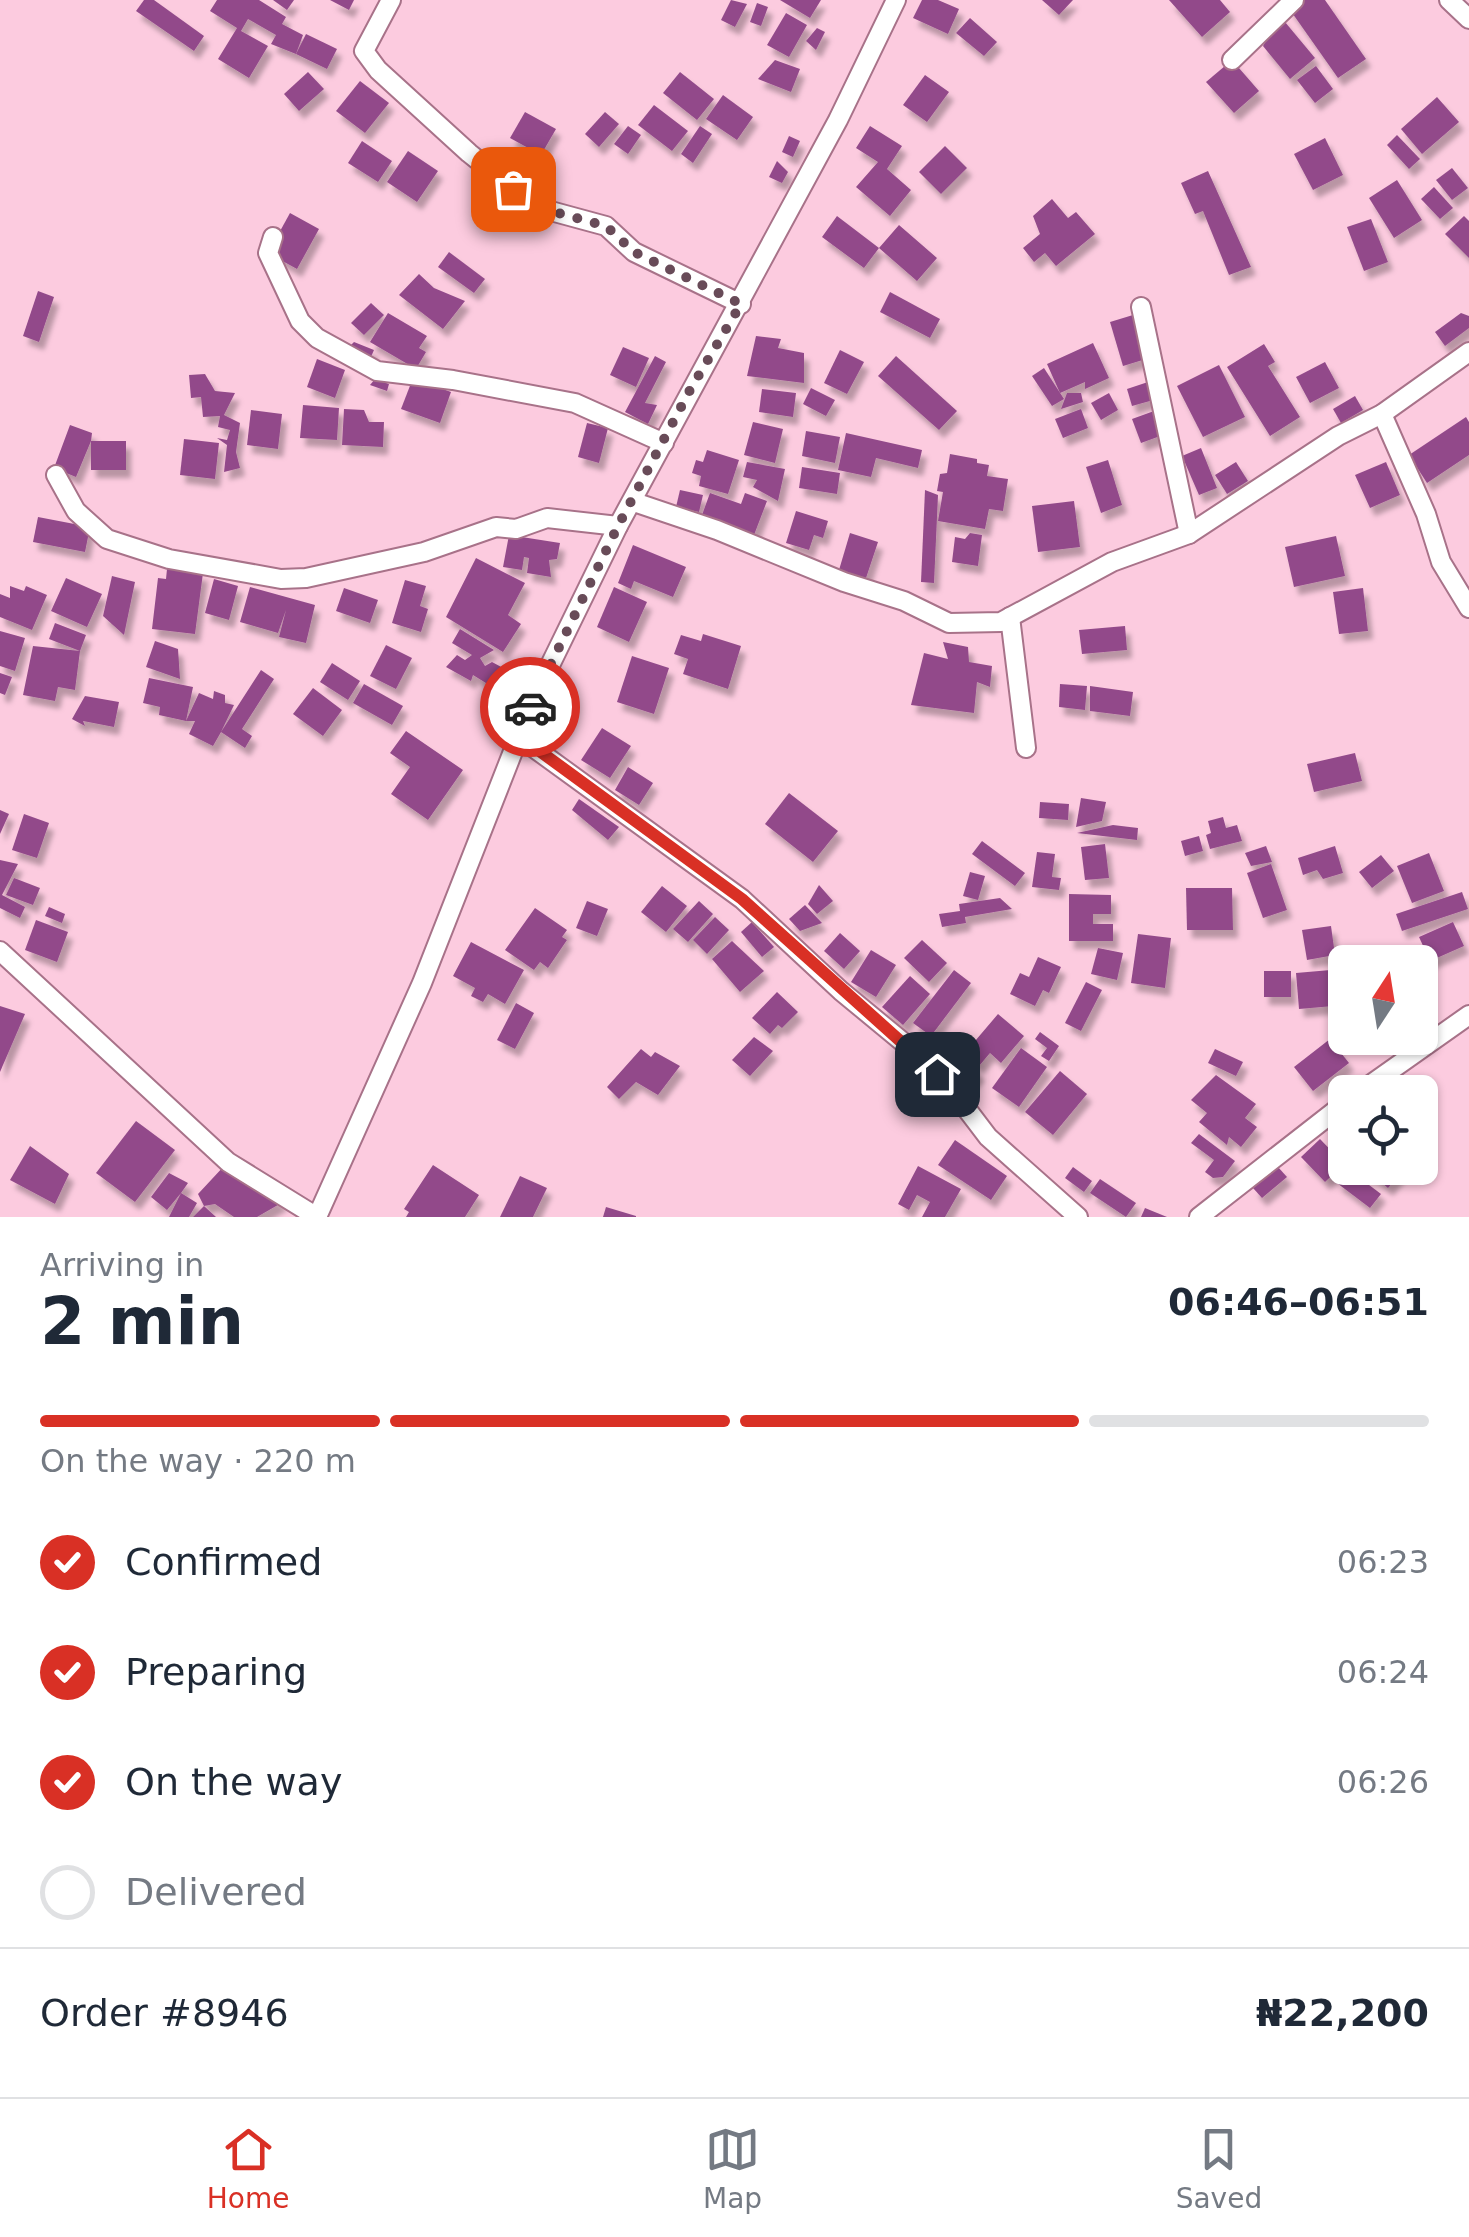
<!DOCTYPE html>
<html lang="en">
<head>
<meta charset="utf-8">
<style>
	:root { --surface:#fff; --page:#f2f2f3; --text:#1f2937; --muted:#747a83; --line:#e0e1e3; --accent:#d93025 }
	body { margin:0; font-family:"DejaVu Sans",sans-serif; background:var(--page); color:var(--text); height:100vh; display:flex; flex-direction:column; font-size:38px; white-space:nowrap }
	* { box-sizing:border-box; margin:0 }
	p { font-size:32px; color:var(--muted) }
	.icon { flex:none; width:55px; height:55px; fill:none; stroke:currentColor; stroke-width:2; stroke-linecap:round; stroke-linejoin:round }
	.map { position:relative; height:1217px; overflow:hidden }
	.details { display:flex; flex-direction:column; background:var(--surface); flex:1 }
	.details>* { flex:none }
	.needle { width:65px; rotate:12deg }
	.controls { position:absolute; left:1328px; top:945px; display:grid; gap:20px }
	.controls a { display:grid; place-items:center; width:110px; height:110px; border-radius:15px; background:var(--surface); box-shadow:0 2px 8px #0004; font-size:50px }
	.pin { position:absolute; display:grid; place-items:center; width:85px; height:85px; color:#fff; margin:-42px; border-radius:20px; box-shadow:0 5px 15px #0006 }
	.courier { position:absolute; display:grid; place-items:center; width:100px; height:100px; margin:-50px; border:8px solid #d93025; border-radius:50%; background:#fff; color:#222; box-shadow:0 2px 12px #0007 }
	.summary em { font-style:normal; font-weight:600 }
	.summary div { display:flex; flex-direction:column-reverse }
	.summary { display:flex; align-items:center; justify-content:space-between; height:170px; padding:0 40px }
	h1 { font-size:65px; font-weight:600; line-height:75px }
	.bar { display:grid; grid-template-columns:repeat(4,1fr); gap:15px 10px; align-content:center; height:120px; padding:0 40px }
	.bar i { height:12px; border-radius:8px; background:var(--line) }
	.bar .current { background:var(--accent) }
	.bar p { grid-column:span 4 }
	.line { display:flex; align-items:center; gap:25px; padding:0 40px; border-top:2px solid var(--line) }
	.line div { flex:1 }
	ol { padding:0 40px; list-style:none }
	li { display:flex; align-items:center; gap:30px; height:110px }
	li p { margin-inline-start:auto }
	li .icon { padding:10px; border-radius:50%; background:var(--accent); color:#fff; stroke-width:4 }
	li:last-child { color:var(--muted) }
	li i { width:55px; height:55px; border:5px solid var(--line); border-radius:50% }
	.tab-bar { display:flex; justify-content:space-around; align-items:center; height:140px; border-top:2px solid var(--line); background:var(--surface); font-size:28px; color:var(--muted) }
	.tab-bar a { display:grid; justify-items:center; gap:5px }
	.tab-bar .current { color:var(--accent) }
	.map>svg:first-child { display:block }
	.building { fill:#924a8a; filter:url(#shadow) }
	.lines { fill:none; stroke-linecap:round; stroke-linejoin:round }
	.minor-casing { stroke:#a87289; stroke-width:22 }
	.minor { stroke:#fff; stroke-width:18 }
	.done { stroke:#684b58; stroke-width:10; stroke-dasharray:0 18 }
	.route { stroke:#d93025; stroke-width:12 }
</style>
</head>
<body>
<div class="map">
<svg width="1469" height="1217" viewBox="0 0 1469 1217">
	<defs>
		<filter id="shadow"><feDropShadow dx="5" dy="8" stdDeviation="2.5" flood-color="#0004"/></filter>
	</defs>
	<rect width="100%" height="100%" fill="#fccbdf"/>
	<g class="building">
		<path d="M144,0H154L204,36L194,51L136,11Z"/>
		<path d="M217,0H259L286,17L282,24L303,35L296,54L271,44L276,35L248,19L241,31L268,46L249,78L218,59L237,28L210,11Z"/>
		<path d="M273,0H294L287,10Z"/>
		<path d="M330,0H354L349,10Z"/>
		<path d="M731,0L747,4L735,27L721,20Z"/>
		<path d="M780,0H821L810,18Z"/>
		<path d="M922,0H938L959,9L948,34L913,18Z"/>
		<path d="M1042,0H1073L1059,15Z"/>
		<path d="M1169,0H1220L1230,12L1202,37Z"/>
		<path d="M1298,0H1325L1366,59L1338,78L1288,7Z"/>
		<path d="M757,3L768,7L761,26L750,22Z"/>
		<path d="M786,13L807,25L789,57L767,45Z"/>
		<path d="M1280,16L1315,58L1290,79L1263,46Z"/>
		<path d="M970,18L997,42L984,56L956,33Z"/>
		<path d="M817,28L825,32L816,50L806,41Z"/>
		<path d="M306,34L337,49L327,69L296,54Z"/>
		<path d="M775,60L800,69L791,92L758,79Z"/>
		<path d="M1232,60L1259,91L1234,113L1206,82Z"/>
		<path d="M1316,66L1333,89L1315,103L1297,80Z"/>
		<path d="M308,72L324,89L299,111L284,94Z"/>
		<path d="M680,72L714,99L697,120L663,93Z"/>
		<path d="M925,75L949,92L927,122L903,105Z"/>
		<path d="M360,81L389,103L365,133L336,111Z"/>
		<path d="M723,95L753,117L737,140L706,119Z"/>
		<path d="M1437,97L1459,122L1422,154L1401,129Z"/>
		<path d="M654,105L688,131L672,151L638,125Z"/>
		<path d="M525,112L556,129L541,155L510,138Z"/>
		<path d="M605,112L619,124L599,147L585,134Z"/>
		<path d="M628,126L641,135L628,154L614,144Z"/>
		<path d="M700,126L712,134L693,163L681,154Z"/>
		<path d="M870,126L902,146L887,169L911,190L890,216L856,187L878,162L856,148Z"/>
		<path d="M1397,135L1420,159L1409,169L1387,145Z"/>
		<path d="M789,136L800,141L793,157L782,152Z"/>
		<path d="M1325,138L1343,175L1313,190L1294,154Z"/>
		<path d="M362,141L392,161L378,182L348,163Z"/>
		<path d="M945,146L967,168L941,194L919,172Z"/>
		<path d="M408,151L438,171L417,202L387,182Z"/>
		<path d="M777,161L788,172L782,183L769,177Z"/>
		<path d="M1452,168L1468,188L1452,200L1436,180Z"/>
		<path d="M1208,171L1251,267L1229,275L1203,211L1195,214L1181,183Z"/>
		<path d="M1397,180L1422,220L1394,238L1369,198Z"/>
		<path d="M1434,187L1453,208L1440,219L1421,199Z"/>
		<path d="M1052,199L1068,218L1076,212L1095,234L1056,266L1045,253L1034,262L1023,248L1040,234L1033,216Z"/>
		<path d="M290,213L319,229L297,269L268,253Z"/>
		<path d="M837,216L879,248L899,225L937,258L917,281L879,248L864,268L822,237Z"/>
		<path d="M1464,216L1469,221V258L1445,234Z"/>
		<path d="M1371,219L1388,262L1364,271L1347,227Z"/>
		<path d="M449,252L485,279L474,293L438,267Z"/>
		<path d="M419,274L434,288L465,301L443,329L399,295Z"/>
		<path d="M38,291L54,297L39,342L23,336Z"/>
		<path d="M890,292L940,319L930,338L880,312Z"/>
		<path d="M371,303L384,315L364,335L351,323Z"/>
		<path d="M388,313L427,336L419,348L426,352L416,369L370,342Z"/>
		<path d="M1461,313L1469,316V328L1445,346L1435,332Z"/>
		<path d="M1133,315L1146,359L1123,366L1110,322Z"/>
		<path d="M756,336L781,339L778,348L804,353V383L747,376Z"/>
		<path d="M354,342L374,350L370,359L347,349Z"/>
		<path d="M1093,343L1109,378L1085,389V382L1060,393L1047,364Z"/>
		<path d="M1264,344L1275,362L1268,366L1300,417L1270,436L1227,367Z"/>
		<path d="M623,347L649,358L636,387L610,375Z"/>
		<path d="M840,350L864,362L847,394L824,383Z"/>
		<path d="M655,356L666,362L645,403L657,405L648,424L625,412Z"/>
		<path d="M896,356L957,411L939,430L878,376Z"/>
		<path d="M317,359L345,370L335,398L307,387Z"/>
		<path d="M1325,362L1339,388L1310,403L1296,377Z"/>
		<path d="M1219,365L1245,417L1203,437L1177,386Z"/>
		<path d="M1044,368L1064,399L1052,406L1032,376Z"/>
		<path d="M205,374L215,391L235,393L224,415L240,423L236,452L240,468L224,472L227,445L217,438L227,440L230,430L218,427L220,416L203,417L201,397L191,398L189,375Z"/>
		<path d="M413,378L451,392L440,423L401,409Z"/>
		<path d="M375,379L389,384L387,391L370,385Z"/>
		<path d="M1151,381L1157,399L1132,406L1127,389Z"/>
		<path d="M811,388L835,400L826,416L803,404Z"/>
		<path d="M762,389L796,393L793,417L759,412Z"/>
		<path d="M1067,393H1081L1083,402L1061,409Z"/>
		<path d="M1109,393L1118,410L1101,420L1091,403Z"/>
		<path d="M1355,396L1363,410L1341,423L1333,409Z"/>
		<path d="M303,405L339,408L337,440L300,438Z"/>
		<path d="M344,409L364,410L369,422H384L383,447L342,445Z"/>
		<path d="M1081,409L1088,428L1063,438L1055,419Z"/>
		<path d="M251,410L282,414L278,449L247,445Z"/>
		<path d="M1154,411L1163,435L1141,443L1132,419Z"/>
		<path d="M1466,417L1469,422V455L1427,483L1409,455Z"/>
		<path d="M753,422L783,429L775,463L744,455Z"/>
		<path d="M587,423L608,428L599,463L578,457Z"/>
		<path d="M70,425L92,433L91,441H126V470H91V441L76,477L54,468Z"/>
		<path d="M806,431L840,437L835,463L802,456Z"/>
		<path d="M846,433L922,450L918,468L876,458L871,477L838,470Z"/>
		<path d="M184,439L219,443L215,479L180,475Z"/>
		<path d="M1201,448L1217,488L1199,495L1182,456Z"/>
		<path d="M707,450L739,460L728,494L699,486L701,476L692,473L696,460L703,462Z"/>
		<path d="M950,454L977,459V463L989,465L987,476L1008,479L1003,511L989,509L985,529L938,521L943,492L937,491L940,474L947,473Z"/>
		<path d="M1108,460L1122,505L1101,513L1086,467Z"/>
		<path d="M747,462L785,469L778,501L753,487L757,480L743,477Z"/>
		<path d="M1236,462L1248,481L1227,494L1215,475Z"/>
		<path d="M1386,462L1400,495L1370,508L1355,475Z"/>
		<path d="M802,467L840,473L837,494L799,488Z"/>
		<path d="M680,490L703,495L699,512L676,507Z"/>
		<path d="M925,490L938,495L934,583L921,582Z"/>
		<path d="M710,493L741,504L745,493L767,501L754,535L702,515Z"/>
		<path d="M1074,501L1080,547L1038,552L1032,506Z"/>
		<path d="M796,511L828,521L823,538L814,535L809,550L786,543Z"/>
		<path d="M38,517L90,527L85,552L33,542Z"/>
		<path d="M850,533L878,542L866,578L839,570Z"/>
		<path d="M970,533L982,535L978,566L952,562L955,537L965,539Z"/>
		<path d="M509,535L560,543L557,559L549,560L551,577L527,573L529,558L524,557L522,570L503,567Z"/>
		<path d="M1336,536L1345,576L1294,587L1285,547Z"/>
		<path d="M633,545L686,567L673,597L634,581L631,589L618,583Z"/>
		<path d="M476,558L525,583L508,615L521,624L503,652L446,617Z"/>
		<path d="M167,569L203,573L195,634L152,629L158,578L166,579Z"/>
		<path d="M112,576L135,582L124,635L103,616Z"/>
		<path d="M66,578L102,594L87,627L51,611Z"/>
		<path d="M214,579L238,586L229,620L205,613Z"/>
		<path d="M405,580L426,586L420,606L428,609L421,632L392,623Z"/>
		<path d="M10,586L24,591L26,586L47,595L32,630L0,617V594L10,598Z"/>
		<path d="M250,587L315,605L306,643L279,637L286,610L278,633L240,622Z"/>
		<path d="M614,587L647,602L629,642L597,627Z"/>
		<path d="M344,588L378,600L370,623L336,611Z"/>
		<path d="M1363,588L1368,631L1339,634L1333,592Z"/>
		<path d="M55,623L86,635L80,651L75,690L58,687L55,701L23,695L33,646L80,651L49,639Z"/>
		<path d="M1125,626L1127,650L1082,654L1079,630Z"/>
		<path d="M460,629L494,650L480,658L485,666L492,662L505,669L494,688L473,675L471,681L446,667L457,655L465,660L472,655L452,643Z"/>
		<path d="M0,631L25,638L15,671L0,666Z"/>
		<path d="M703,634L741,646L728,689L683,674L688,659L674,654L681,635L701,641Z"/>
		<path d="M155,641L178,649L180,679L146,667Z"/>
		<path d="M943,642L968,647L969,662L992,666L990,687L977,682L974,713L911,705L924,653L948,659Z"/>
		<path d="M386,645L412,658L396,689L370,676Z"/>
		<path d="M632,656L669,668L654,714L617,702Z"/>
		<path d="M332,663L360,681L348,700L320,682Z"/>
		<path d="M261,670L274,679L242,729L252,736L245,748L221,732L213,746L189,734L195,721H186L159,715L160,707L143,703L149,678L193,687L186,721L199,693L213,699L214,691L225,695V703L234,705L221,732Z"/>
		<path d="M0,673L12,677L5,695L0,693Z"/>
		<path d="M364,684L403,706L392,725L353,703Z"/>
		<path d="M1060,684L1087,686L1085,710L1059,707Z"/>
		<path d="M1090,686L1133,692L1130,716L1090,711Z"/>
		<path d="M313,688L342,710L323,736L293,714Z"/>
		<path d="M85,696L119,702L114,727L83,721L85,726L72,719Z"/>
		<path d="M602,728L631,746L610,778L581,760Z"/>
		<path d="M406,731L463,770L428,820L391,794L410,767L390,753Z"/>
		<path d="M1355,753L1362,781L1314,792L1307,764Z"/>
		<path d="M628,767L653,783L639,805L615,790Z"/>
		<path d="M789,793L838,831L813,862L765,824Z"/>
		<path d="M1081,798L1106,802L1102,821L1076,827Z"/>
		<path d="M579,799L619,827L608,840L572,810Z"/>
		<path d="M1040,802L1069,804L1068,820L1039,818Z"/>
		<path d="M0,810L9,814L0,834Z"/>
		<path d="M24,814L49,823L37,858L12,850Z"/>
		<path d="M1223,817L1226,828L1237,825L1242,841L1210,849L1206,835L1211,833L1208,821Z"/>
		<path d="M1113,825L1138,828L1137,840L1077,833Z"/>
		<path d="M1199,836L1203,851L1185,856L1181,841Z"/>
		<path d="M982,841L1025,873L1015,886L972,854Z"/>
		<path d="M1105,844L1109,878L1085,880L1081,847Z"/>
		<path d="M1266,846L1272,862L1251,866L1245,853Z"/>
		<path d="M1335,846L1343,873L1323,879L1317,870L1303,875L1298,858Z"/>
		<path d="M1037,852L1055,854L1052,877L1061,878L1059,890L1032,887Z"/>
		<path d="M1429,853L1444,891L1412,903L1397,866Z"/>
		<path d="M1381,855L1394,871L1372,888L1359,872Z"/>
		<path d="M0,860L18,864L2,895L25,907L20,918L0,908Z"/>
		<path d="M1271,864L1287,910L1263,918L1247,873Z"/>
		<path d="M970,872L985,876L978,900L963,896Z"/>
		<path d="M14,878L40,888L33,905L6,895Z"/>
		<path d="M819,885L833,901L817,914L808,904Z"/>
		<path d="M662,886L687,906L666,932L641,912Z"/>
		<path d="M1186,888H1232L1233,930H1187Z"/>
		<path d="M1462,892L1468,909L1402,931L1396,914Z"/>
		<path d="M1069,894L1111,895V914H1093V924H1113V941H1069Z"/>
		<path d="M1000,898L1012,909L965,917L966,923L942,927L939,914L960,911L959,904Z"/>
		<path d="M587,901L608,909L597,936L576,928Z"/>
		<path d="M699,901L713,914L688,942L673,929Z"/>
		<path d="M805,905L822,923L800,931L789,919Z"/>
		<path d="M49,907L65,914L62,923L45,916Z"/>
		<path d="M535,908L567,930L562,937L567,940L548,968L540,962L534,970L505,950Z"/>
		<path d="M715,917L729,930L707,954L693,940Z"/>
		<path d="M36,920L68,932L57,962L25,950Z"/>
		<path d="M752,922L774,947L762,957L741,932Z"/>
		<path d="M1453,922L1464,946L1430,961L1419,937Z"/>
		<path d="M1331,926L1335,955L1307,960L1302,930Z"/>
		<path d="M840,933L860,951L844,969L824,951Z"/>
		<path d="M1138,934L1171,938L1165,988L1131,983Z"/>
		<path d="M922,940L947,963L929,982L904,958Z"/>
		<path d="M732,941L764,971L740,992L712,959Z"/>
		<path d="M471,942L524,970L505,1004L488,994L483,1002L471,996L475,988L453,976Z"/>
		<path d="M1098,948L1123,953L1117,980L1091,974Z"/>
		<path d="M1390,949L1394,962H1349Z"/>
		<path d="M871,950L896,965L876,997L851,982Z"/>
		<path d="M1038,957L1061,967L1049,993L1043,990L1035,1006L1010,994L1020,973L1029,977Z"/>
		<path d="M1342,969L1345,1005L1299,1009L1296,973Z"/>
		<path d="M954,970L971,983L931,1036L913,1023Z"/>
		<rect x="1264" y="971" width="27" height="26"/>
		<path d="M910,976L930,994L903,1025L882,1007Z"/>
		<path d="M1086,982L1102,990L1081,1031L1065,1023Z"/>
		<path d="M777,992L798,1012L782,1028L778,1025L770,1034L752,1018Z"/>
		<path d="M516,1003L534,1013L515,1049L497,1040Z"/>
		<path d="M0,1006L25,1014L0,1072Z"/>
		<path d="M998,1014L1024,1036L1001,1063L990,1053L979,1066L964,1054Z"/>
		<path d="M1040,1032L1059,1046L1049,1061L1041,1056L1047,1048L1035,1039Z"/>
		<path d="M754,1037L773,1051L750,1076L732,1060Z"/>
		<path d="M1330,1039L1349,1063L1313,1091L1294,1067Z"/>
		<path d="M1021,1048L1047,1067L1019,1107L992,1088Z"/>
		<path d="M641,1049L651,1057L655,1052L680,1066L658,1095L636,1082L619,1099L607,1087Z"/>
		<path d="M1215,1049L1243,1062L1236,1076L1208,1063Z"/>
		<path d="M961,1055L980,1073L967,1086L948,1069Z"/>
		<path d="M1060,1071L1087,1094L1053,1135L1025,1112Z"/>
		<path d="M1216,1075L1256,1104L1245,1118L1257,1127L1241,1147L1229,1137L1227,1145L1199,1122L1207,1113L1191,1100Z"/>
		<path d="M136,1121L175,1150L135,1202L96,1173Z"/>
		<path d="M1199,1134L1235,1161L1223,1177L1213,1178L1205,1172L1214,1160L1191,1143Z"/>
		<path d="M1320,1139L1344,1164L1325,1182L1301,1157Z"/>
		<path d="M955,1140L1007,1176L991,1200L938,1165Z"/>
		<path d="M30,1146L69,1174L55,1204L10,1180Z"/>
		<path d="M225,1165L283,1202L257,1217H234L215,1204L204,1206L198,1194Z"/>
		<path d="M433,1165L479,1195L465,1217H406L409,1212L404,1209Z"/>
		<path d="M918,1166L961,1189L945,1217H922L930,1202L917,1195L909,1210L898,1204Z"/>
		<path d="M1073,1167L1092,1181L1084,1192L1065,1178Z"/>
		<path d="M1278,1167L1287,1177L1262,1198L1253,1188Z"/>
		<path d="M1364,1168H1395L1401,1173L1388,1188Z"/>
		<path d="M1348,1169L1381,1194L1370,1208L1337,1183Z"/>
		<path d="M169,1173L188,1183L181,1193L197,1203L189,1217H169L181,1193L167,1210L151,1197Z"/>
		<path d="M520,1176L547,1188L533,1217H500Z"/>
		<path d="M1100,1179L1136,1203L1126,1217L1090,1193Z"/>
		<path d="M204,1206L216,1217H193Z"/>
		<path d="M606,1207L636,1216V1217H603Z"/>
		<path d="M1145,1208L1167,1217H1141Z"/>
	</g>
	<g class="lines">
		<defs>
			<g id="minor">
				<path d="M391,0L364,51L378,70L469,153L536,207L606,226L634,252L741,304"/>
				<path d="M1449,0L1469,19"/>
				<path d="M1232,60L1294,0"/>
				<path d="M273,237L268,253L300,321L317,338L377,371L453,380L575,403L664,443"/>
				<path d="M1141,307L1189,534"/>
				<path d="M1382,414L1426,514L1441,562L1469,608"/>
				<path d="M56,475L76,511L107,539L169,559L281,579L306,578L424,552L496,527L516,529L547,518L618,526"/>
				<path d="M634,502L717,530L844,582L904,601L949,623L1001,622L1112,562L1189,534L1338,436L1382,414L1469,352"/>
				<path d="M1010,617L1026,748"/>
				<path d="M519,737L742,899L841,991L921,1057L953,1091L988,1137L1078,1217"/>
				<path d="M0,951L228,1162L317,1217"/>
				<path d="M1360,1092L1469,1015"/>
				<path d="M317,1217L422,983L534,698L618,526L838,120L896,0"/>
				<path d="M1199,1217L1345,1103"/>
			</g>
		</defs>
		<use href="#minor" class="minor-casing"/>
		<use href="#minor" class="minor"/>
	</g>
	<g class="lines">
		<path class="done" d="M513,189L536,207L606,226L634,252L741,304L690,390L618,526L530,707"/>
		<path class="route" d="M530,707L519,736L742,899L937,1074"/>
	</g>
</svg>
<div class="controls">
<a><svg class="needle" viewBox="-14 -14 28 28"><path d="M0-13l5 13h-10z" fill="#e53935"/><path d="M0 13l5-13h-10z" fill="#747a83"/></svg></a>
<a><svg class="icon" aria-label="locate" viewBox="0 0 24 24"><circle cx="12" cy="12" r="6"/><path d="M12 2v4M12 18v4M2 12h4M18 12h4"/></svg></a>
</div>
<div class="pin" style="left:513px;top:189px;background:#ea580c"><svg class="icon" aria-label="bag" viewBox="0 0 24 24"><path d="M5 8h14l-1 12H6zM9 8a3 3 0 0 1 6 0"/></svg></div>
<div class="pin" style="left:937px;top:1074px;background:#1f2937"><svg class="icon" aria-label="home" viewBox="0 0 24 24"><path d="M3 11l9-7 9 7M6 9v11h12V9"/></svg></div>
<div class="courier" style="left:530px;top:707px"><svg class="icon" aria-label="car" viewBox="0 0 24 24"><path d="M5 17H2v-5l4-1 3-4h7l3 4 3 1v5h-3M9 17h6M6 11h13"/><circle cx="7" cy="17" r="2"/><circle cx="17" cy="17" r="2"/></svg></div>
</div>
<section class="details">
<div class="summary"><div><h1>2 min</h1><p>Arriving in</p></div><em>06:46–06:51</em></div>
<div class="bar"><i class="current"></i><i class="current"></i><i class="current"></i><i></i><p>On the way · 220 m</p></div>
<ol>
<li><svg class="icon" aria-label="check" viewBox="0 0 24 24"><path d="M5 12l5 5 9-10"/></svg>Confirmed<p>06:23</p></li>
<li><svg class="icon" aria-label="check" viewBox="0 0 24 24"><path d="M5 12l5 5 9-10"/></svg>Preparing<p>06:24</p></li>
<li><svg class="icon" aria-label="check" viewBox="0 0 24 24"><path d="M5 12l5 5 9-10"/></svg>On the way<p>06:26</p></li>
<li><i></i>Delivered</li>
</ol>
<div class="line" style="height:130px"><div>Order #8946</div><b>₦22,200</b></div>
</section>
<nav class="tab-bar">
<a class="current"><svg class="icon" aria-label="home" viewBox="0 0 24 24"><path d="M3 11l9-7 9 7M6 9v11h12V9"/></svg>Home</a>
<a><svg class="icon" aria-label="map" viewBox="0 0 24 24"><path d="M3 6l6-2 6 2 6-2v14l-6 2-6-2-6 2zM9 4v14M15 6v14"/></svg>Map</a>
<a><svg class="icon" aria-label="saved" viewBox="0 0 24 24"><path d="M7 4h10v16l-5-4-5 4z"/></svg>Saved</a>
</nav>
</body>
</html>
